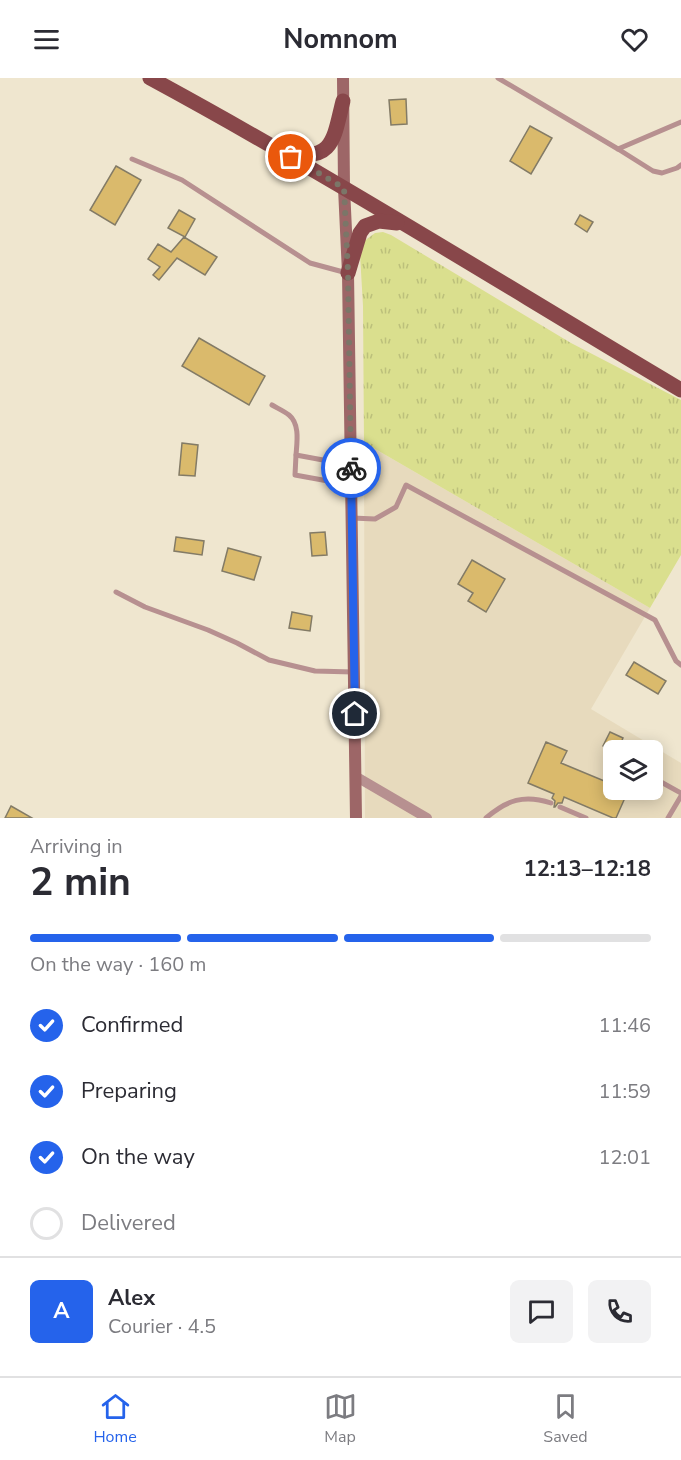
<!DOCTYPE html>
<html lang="en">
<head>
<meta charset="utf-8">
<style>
	:root { --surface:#fff; --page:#f2f2f3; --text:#2b2b33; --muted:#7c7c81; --line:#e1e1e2; --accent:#2563eb }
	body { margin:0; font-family:"Nunito Sans",sans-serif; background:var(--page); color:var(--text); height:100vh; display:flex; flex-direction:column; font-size:22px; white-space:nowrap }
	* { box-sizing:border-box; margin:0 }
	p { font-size:20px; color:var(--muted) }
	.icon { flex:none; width:33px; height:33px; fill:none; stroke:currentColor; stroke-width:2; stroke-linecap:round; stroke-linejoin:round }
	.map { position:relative; height:740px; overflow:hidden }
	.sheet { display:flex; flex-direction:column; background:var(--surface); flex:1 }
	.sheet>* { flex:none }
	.buttons { position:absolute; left:603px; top:662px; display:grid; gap:12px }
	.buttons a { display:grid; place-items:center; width:60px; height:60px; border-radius:9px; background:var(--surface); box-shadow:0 3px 15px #0003; font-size:30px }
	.pin { position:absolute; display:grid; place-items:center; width:51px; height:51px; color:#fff; margin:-26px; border:3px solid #fff; border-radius:50%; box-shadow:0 2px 6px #0007 }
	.courier { position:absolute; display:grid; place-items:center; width:60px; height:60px; margin:-30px; border:4px solid #2563eb; border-radius:50%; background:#fff; color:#222; box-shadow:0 2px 8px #0007 }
	.overview em { font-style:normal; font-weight:700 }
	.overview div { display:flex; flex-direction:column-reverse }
	.overview { display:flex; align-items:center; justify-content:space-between; height:102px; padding:0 30px }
	h1 { font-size:39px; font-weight:700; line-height:45px }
	.bar { display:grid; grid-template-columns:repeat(4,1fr); gap:9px 6px; align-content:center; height:72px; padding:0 30px }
	.bar i { height:8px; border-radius:4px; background:var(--line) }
	.bar .on { background:var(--accent) }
	.bar p { grid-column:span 4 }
	.line { display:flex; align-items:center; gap:15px; padding:0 30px; border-top:2px solid var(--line) }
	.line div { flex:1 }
	.round { display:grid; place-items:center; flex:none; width:63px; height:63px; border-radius:9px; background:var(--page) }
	ol { padding:0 30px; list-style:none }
	li { display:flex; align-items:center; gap:18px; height:66px }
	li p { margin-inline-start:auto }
	li .icon { padding:6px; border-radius:50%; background:var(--accent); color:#fff; stroke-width:4 }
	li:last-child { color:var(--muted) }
	li i { width:33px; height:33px; border:3px solid var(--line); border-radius:50% }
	header { display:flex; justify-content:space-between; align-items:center; height:78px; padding:0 30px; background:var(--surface); font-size:27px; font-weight:700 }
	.menu { display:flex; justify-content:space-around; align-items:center; height:84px; border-top:2px solid var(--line); background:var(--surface); font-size:16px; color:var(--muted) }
	.menu a { display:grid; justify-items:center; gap:3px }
	.menu .on { color:var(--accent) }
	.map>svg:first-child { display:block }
	.built { fill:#e7dabd; fill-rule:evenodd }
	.grass { fill:url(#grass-tufts) }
	.building { fill:#daba6c; stroke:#837b66; stroke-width:1.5 }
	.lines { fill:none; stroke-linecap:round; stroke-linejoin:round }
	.lane { stroke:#b79090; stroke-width:5 }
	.street { stroke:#b79090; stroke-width:10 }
	.secondary { stroke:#9d6667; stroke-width:12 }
	.primary { stroke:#88474a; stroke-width:15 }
	.done { stroke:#7b7668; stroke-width:6; stroke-dasharray:0 10.8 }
	.route { stroke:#2563eb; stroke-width:8 }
</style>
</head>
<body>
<header><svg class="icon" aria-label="menu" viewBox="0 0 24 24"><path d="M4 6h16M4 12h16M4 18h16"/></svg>Nomnom<svg class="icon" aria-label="heart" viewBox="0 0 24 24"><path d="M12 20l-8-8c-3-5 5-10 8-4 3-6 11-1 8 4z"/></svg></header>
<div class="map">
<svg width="681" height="740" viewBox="0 0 681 740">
	<defs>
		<pattern id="grass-tufts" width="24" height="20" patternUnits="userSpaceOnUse" patternTransform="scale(1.5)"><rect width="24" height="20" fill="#dadf8e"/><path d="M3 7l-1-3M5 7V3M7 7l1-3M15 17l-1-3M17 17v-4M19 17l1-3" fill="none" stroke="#bcc07b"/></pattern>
	</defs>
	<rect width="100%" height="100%" fill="#efe6cf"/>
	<path class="built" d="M364,366L370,368L650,530L591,631L681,685V740H365ZM614,672H652V711H614Z"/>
	<path class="grass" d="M383,154L391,157L571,265L681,322V477L650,530L370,368L364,366L363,228L360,176L363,164L375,155Z"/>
	<g class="building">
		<path d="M406,21L407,46L391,47L389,22Z"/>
		<path d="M530,48L552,60L531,96L510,83Z"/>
		<path d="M116,88L141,102L115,147L90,132Z"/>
		<path d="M179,132L195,141L185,159L168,150Z"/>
		<path d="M580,137L593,144L587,154L575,146Z"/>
		<path d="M184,159L217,179L205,197L177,180L159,202L153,197L160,189L148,181L158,166L171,174Z"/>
		<path d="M199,260L265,298L249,327L182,288Z"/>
		<path d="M182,365L198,367L195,398L179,397Z"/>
		<path d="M325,454L327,477L312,478L310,455Z"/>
		<path d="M176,459L204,463L202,477L174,473Z"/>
		<path d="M228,470L261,479L254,502L222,493Z"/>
		<path d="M472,482L505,501L486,534L468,523L473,515L458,506Z"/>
		<path d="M292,534L312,538L310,553L289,550Z"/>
		<path d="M634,584L666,603L658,616L626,597Z"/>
		<path d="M610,654L623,660L618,672H612L603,668Z"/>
		<path d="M546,664L567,673L561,685L614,707V711H623L628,713L616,740H613L564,719L562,725H558L555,729H554L555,723L552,720L554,716L528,705Z"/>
		<path d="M11,728L32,740H5Z"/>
	</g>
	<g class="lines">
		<g class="lane">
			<path d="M498,0L618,71L653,93L662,95L677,90L681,87"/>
			<path d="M618,71L681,44"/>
			<path d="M132,81L182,102L310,185L347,195"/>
			<path d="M272,327C277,330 284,333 289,337C300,346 297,364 296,377L323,382L350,377"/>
			<path d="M296,377L295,397L328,403L351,404"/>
			<path d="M352,440L375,441L396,429L406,407L655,542L676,583L681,587"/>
			<path d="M116,514L145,529L208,552L237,565L269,582L315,593L353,594"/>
			<path d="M652,699L681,715"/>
			<path d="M560,729L586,740"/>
			<path d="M486,740C507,722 524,716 551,725"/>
			<path d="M668,740L681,718"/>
		</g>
		<path class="street" d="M355,698L427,740"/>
		<path class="secondary" d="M343,0L344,110L348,195L356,740"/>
		<g class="primary">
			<path d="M150,0C331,98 504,207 681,312"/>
			<path d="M287,73C334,87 334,58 343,23"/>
			<path d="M348,195L360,155L365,148L379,143L397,145"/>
		</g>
	</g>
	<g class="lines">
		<path class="done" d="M291,79L344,110L348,195L351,390"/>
		<path class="route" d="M351,390L355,636"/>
	</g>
</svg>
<div class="buttons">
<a><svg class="icon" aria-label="layers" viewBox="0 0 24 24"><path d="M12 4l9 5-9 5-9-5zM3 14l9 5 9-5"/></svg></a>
</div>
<div class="pin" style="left:291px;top:79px;background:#ea580c"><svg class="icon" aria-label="bag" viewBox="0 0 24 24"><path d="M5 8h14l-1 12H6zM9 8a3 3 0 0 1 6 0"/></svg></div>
<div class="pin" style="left:355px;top:636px;background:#1f2937"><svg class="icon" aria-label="home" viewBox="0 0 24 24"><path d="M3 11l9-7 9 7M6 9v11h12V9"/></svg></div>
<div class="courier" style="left:351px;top:390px"><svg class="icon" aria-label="bike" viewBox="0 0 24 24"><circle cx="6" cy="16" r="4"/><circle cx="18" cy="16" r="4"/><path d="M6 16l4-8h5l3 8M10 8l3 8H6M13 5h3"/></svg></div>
</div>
<section class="sheet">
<div class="overview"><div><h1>2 min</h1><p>Arriving in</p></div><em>12:13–12:18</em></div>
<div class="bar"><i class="on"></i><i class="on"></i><i class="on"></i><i></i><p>On the way · 160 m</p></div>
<ol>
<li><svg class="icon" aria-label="check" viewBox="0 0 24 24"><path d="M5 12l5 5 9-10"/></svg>Confirmed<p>11:46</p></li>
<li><svg class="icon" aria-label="check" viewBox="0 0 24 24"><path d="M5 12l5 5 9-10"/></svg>Preparing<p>11:59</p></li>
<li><svg class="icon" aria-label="check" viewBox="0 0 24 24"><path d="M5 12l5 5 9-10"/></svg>On the way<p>12:01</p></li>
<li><i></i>Delivered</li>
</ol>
<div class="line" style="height:108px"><b class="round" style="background:var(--accent);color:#fff">A</b><div><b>Alex</b><p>Courier · 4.5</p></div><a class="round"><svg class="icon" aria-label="chat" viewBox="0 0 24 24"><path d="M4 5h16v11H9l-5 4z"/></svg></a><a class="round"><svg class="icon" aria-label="phone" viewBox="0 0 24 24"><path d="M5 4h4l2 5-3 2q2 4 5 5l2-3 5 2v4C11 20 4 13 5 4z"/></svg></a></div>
</section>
<nav class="menu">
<a class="on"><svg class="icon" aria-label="home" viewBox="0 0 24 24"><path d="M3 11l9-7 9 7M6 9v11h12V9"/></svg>Home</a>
<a><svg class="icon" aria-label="map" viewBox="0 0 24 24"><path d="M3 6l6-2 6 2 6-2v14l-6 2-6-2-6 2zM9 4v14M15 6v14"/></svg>Map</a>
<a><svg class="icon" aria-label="saved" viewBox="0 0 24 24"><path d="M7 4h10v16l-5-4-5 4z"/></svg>Saved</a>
</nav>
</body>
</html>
